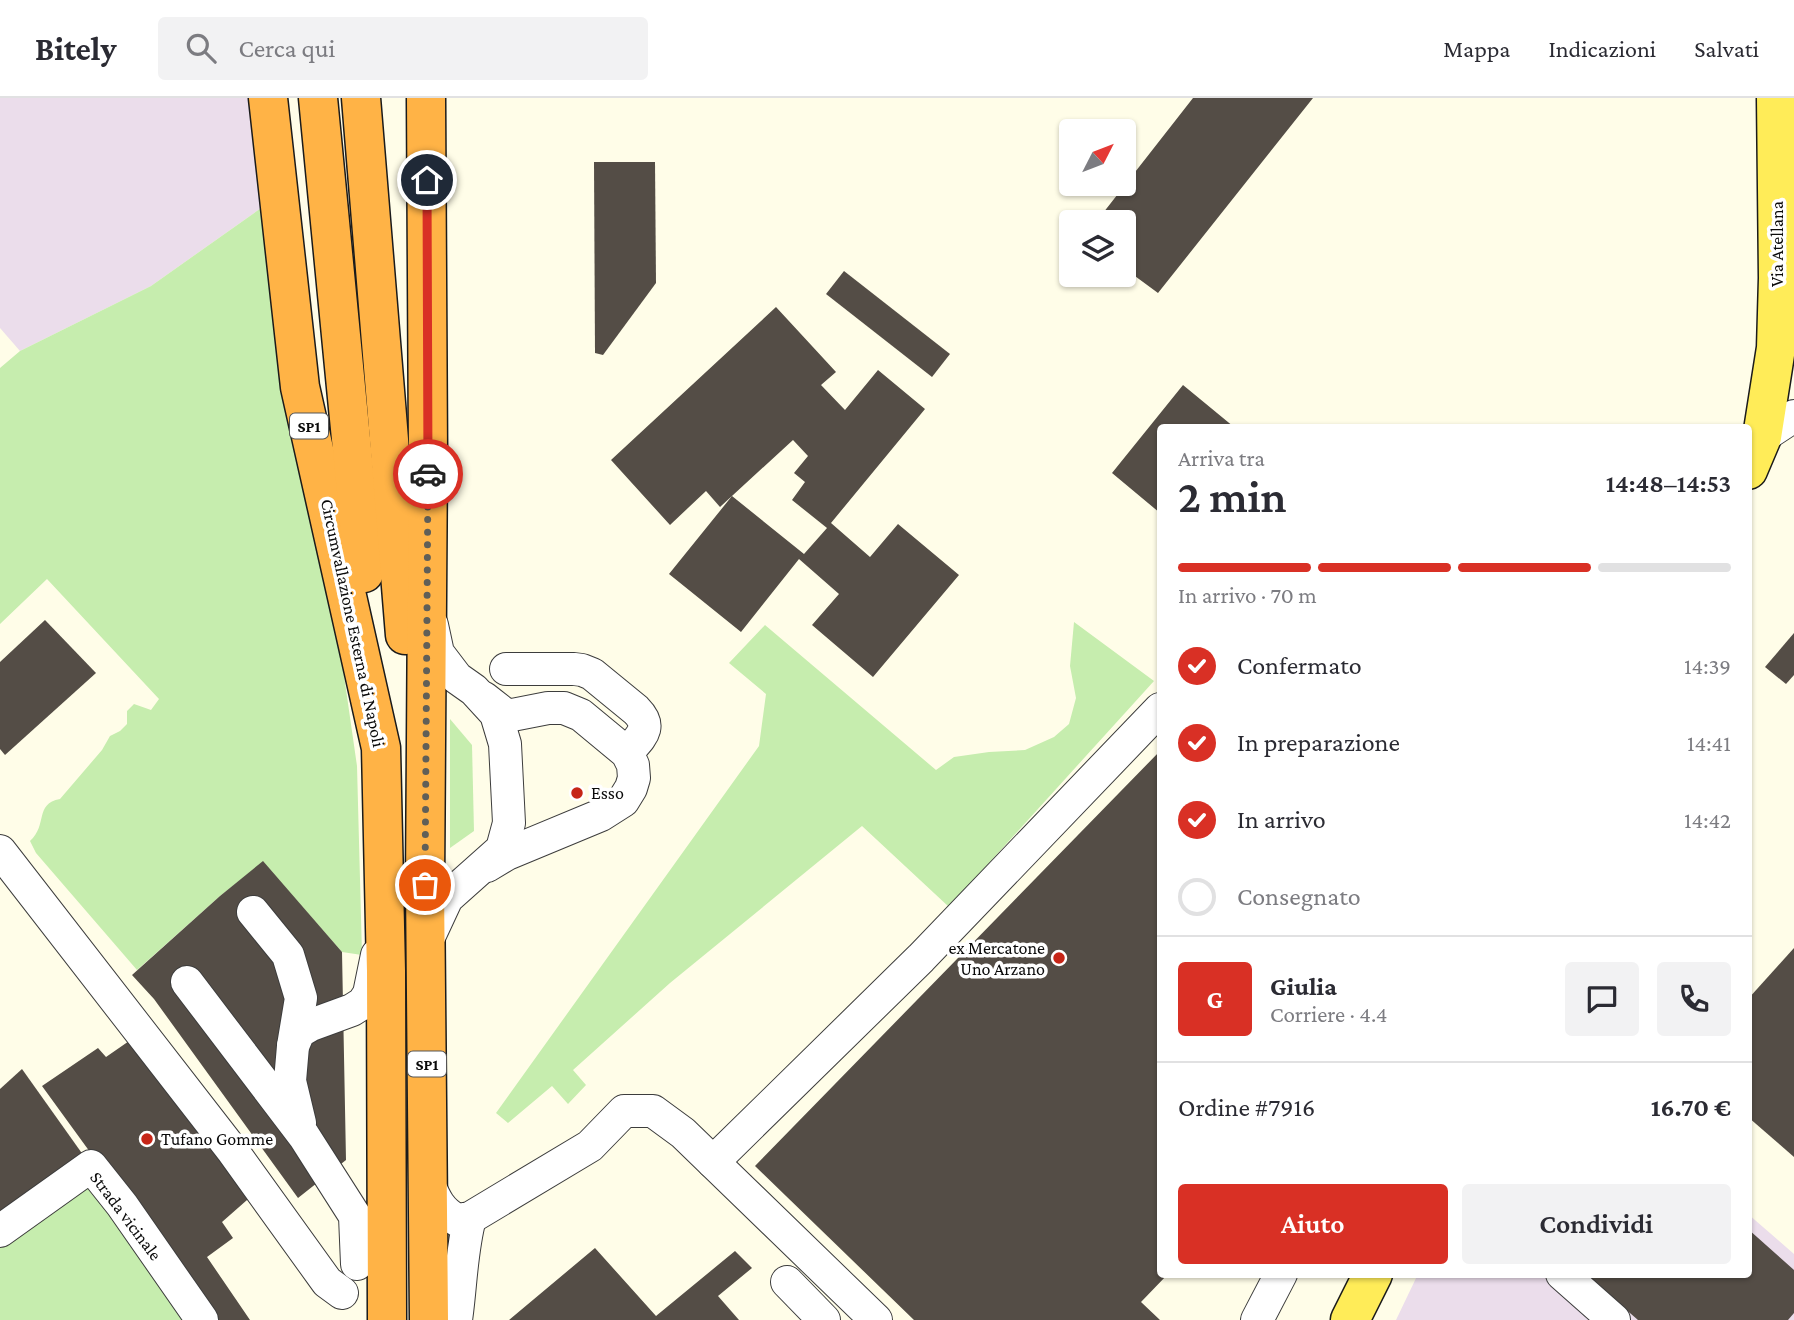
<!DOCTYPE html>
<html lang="it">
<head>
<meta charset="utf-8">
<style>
	:root { --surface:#fff; --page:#f2f2f3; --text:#2b2b33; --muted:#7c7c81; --line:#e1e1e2; --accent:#d93025 }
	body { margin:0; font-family:"Crimson Pro",serif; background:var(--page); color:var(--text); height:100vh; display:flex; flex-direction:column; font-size:26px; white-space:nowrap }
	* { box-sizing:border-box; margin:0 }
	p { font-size:23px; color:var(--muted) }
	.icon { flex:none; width:38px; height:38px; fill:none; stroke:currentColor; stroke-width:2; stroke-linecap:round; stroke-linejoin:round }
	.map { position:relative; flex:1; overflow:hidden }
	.side { position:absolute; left:1157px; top:326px; width:595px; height:854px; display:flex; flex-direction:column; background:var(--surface); border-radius:7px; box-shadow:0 2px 5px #0004 }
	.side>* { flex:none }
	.needle { width:46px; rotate:48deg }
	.tools { position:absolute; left:1059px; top:21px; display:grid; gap:14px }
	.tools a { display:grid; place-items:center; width:77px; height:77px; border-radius:7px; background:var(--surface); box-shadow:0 2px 5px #0004; font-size:35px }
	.pin { position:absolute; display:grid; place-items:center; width:60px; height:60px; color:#fff; margin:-30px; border:4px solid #fff; border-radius:50%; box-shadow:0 2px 7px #0007 }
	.courier { position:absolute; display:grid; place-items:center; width:70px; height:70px; margin:-35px; border:5px solid #d93025; border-radius:50%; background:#fff; color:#222; box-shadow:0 2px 9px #0007 }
	.head em { font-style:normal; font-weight:600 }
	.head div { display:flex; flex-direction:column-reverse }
	.head { display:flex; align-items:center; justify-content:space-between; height:119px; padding:0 21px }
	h1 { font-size:46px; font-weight:600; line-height:52px }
	.bar { display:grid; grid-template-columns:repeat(4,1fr); gap:10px 7px; align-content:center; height:84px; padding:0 21px }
	.bar i { height:9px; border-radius:5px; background:var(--line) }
	.bar .selected { background:var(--accent) }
	.bar p { grid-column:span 4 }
	.line { display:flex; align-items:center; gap:18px; padding:0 21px; border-top:2px solid var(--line) }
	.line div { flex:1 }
	.round { display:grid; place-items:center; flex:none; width:74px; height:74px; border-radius:7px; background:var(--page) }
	ol { padding:0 21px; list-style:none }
	li { display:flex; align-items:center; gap:21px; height:77px }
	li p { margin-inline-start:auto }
	li .icon { padding:7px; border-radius:50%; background:var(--accent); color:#fff; stroke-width:4 }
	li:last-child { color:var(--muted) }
	li i { width:38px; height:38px; border:4px solid var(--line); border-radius:50% }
	.action { display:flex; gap:14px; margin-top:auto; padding:14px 21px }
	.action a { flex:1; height:80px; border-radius:7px; background:var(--accent); color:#fff; font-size:28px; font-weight:600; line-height:80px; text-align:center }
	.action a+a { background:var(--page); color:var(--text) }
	header { display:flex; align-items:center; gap:42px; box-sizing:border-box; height:98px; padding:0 35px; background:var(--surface); border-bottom:2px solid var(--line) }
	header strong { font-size:33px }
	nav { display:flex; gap:38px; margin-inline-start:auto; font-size:24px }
	.search { width:490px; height:63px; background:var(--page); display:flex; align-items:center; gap:18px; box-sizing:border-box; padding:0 24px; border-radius:7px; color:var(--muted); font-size:26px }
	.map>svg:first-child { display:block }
	.industrial { fill:#ebddeb }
	.green { fill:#c6edae }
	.building { fill:#544d46 }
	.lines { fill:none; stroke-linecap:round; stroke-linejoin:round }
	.minor-casing { stroke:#3d3d3d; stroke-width:34 }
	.major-casing { stroke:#1b1b1b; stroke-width:41 }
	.highway-casing { stroke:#1b1b1b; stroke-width:41 }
	.minor { stroke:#fff; stroke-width:32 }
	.major { stroke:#ffec58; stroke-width:38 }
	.highway { stroke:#ffb346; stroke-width:38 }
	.done { stroke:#605f58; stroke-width:7; stroke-dasharray:0 12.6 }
	.route { stroke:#d93025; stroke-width:9 }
	.poi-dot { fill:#c62517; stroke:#fff; stroke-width:2.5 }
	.labels { text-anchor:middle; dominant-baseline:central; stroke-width:7; stroke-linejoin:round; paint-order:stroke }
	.shield { fill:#fff; stroke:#545454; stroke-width:2 }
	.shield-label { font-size:16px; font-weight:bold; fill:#0a0a0a }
	.street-label { font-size:18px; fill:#0a0a0a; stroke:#fff }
	.poi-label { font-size:18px; fill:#0a0a0a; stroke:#fff; text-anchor:start }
</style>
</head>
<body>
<header>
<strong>Bitely</strong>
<div class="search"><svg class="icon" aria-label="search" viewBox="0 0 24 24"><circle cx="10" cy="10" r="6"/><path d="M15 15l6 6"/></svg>Cerca qui</div>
<nav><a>Mappa</a><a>Indicazioni</a><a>Salvati</a></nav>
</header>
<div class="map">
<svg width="1794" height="1222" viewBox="0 0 1794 1222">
	<rect width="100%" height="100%" fill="#fffde8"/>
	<g class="industrial">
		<path d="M0,0H254L264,108L151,188L20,253L0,230Z"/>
		<path d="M1748,1116L1794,1156V1222H1396L1418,1176H1748Z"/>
	</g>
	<g class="green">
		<path d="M264,108L330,480L357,668L362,857L342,854L263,764L220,798L137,872L36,755L30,743C48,727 34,706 60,701L102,652L110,638L120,633L127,626V613L134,606L151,612L159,601L47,481L0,526V270L20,253L151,188Z"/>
		<path d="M1074,524L1154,583L949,809L862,728L670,885L573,972L586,987L568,1006L552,988L508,1025L496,1015L759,648L766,596L729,565L765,527L936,672L954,659L989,654L1025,652L1054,639L1069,626L1076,600L1070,568Z"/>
		<path d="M450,621L472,647L474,733L450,750Z"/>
		<path d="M88,1083L196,1222H0V1139Z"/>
	</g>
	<g class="building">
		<path d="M1193,0H1313L1158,195L1124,170V124H1096Z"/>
		<path d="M594,64H655L656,185L603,257L595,255Z"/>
		<path d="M844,173L950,256L932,279L826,196Z"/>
		<path d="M776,209L836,274L821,287L845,312L878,272L925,311L831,425L870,459L898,426L959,477L873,579L812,527L839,496L799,461L741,534L669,476L732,398L804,456L827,430L792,402L805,384L794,375L808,358L793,342L720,409L706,393L670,427L611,362Z"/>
		<path d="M1183,287L1234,329H1160V415L1112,375Z"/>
		<path d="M45,522L96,575L5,657L0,651V564Z"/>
		<path d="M1794,535V577L1786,586L1765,569Z"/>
		<path d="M1160,653V1176H1168L1141,1204L1160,1222H914L755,1068Z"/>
		<path d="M263,763L342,854L346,1062L298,1100L154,901L132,877L220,798Z"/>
		<path d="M1794,850V1059L1748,1019V901Z"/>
		<path d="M132,941L255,1095L222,1124L233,1140L207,1159L250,1222H212L42,988L98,950L106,959Z"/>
		<path d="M22,971L86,1061L0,1125V991Z"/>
		<path d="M1748,1131L1794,1172V1215L1788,1222H1638L1585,1176H1748Z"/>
		<path d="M595,1150L656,1218L735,1153L752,1170L718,1198L739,1222H509Z"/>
	</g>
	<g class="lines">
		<defs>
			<g id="minor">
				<path d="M1762,339L1794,318"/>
				<path d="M506,571H574L582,572L592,576L636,612C654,630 640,639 627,655"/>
				<path d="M484,600L507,618L548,610H564L581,617L627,655L633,667L634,680L631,690L623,703L601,717L507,756L487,768"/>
				<path d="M0,753L232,1052L327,1184L342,1195"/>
				<path d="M253,814L288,857L301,900L293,948"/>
				<path d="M427,843L447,800L502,751L509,725L505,646L496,616L474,592L457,580L438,555L432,527"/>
				<path d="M187,884L304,1038L355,1118L357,1166"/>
				<path d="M300,1025L290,983L293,948L299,934L311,927L352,912L363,905L369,896L377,857"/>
				<path d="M713,1064L921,860L1160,611"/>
				<path d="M428,1084C435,1101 440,1113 457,1122L470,1120L590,1048L624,1013H653L683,1035L876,1222"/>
				<path d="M0,1133L91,1068L122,1107L202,1222"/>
				<path d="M1562,1176L1614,1222"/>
				<path d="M787,1184L824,1222"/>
				<path d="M456,1222C461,1188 461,1153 470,1120"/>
				<path d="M1257,1222L1281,1176"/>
			</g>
			<g id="major">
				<path d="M1748,372L1762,339L1776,250L1778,180L1776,0"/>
				<path d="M1350,1222L1373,1176"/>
			</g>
			<g id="highway">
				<path d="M268,0L300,289L381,650L386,873L387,1222"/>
				<path d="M318,0L364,475"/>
				<path d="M361,0L405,537"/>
				<path d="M426,0L428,356L425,787L429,1222"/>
			</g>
		</defs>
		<use href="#minor" class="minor-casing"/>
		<use href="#major" class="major-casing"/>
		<use href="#highway" class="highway-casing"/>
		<use href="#minor" class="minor"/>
		<use href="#major" class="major"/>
		<use href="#highway" class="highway"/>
	</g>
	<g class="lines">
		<path class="done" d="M425,787L428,376"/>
		<path class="route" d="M427,82L428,376"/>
	</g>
	<g class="poi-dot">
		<circle cx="577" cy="695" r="7"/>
		<circle cx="1059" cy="860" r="7"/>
		<circle cx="147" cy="1041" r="7"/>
	</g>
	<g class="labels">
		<g class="shield">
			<rect x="290" y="315.5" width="38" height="25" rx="5"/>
			<rect x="408" y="953.5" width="38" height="25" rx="5"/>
		</g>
		<g class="shield-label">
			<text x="309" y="328">SP1</text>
			<text x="427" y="966">SP1</text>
		</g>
		<g class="street-label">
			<text transform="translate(1777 146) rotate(-90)">Via Atellana</text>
			<text transform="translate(353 525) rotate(78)">Circumvallazione Esterna di Napoli</text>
			<text transform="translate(126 1118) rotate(53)">Strada vicinale</text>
		</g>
		<g class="poi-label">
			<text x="591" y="695">Esso</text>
			<text x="1045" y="850" text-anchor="end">ex Mercatone<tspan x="1045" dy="21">Uno Arzano</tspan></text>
			<text x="161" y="1041">Tufano Gomme</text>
		</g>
	</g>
</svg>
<div class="tools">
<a><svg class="needle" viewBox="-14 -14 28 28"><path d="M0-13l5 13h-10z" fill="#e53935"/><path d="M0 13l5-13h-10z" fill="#7c7c81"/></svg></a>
<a><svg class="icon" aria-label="layers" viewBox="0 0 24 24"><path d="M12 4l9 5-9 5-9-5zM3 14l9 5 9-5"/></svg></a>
</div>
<div class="pin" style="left:425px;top:787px;background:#ea580c"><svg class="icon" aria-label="bag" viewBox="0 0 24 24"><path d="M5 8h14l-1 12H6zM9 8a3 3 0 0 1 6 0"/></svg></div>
<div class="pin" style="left:427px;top:82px;background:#1f2937"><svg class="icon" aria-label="home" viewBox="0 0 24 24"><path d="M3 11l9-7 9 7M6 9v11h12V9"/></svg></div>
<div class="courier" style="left:428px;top:376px"><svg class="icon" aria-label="car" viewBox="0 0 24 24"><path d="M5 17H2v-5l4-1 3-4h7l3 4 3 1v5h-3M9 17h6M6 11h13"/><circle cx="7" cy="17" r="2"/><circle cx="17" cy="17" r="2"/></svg></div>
<section class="side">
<div class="head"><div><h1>2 min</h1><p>Arriva tra</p></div><em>14:48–14:53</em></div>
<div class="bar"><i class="selected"></i><i class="selected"></i><i class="selected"></i><i></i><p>In arrivo · 70 m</p></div>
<ol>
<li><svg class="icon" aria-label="check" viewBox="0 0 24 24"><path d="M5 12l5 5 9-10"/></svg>Confermato<p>14:39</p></li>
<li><svg class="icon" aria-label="check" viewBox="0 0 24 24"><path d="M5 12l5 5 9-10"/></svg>In preparazione<p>14:41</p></li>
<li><svg class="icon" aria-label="check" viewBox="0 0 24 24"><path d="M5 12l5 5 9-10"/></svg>In arrivo<p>14:42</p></li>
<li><i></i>Consegnato</li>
</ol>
<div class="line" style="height:126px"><b class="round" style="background:var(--accent);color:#fff">G</b><div><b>Giulia</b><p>Corriere · 4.4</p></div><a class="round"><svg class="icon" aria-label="chat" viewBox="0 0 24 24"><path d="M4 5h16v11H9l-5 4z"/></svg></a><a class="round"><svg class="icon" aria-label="phone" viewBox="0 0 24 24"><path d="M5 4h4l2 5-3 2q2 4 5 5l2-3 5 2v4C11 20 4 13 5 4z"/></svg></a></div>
<div class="line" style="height:91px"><div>Ordine #7916</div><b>16.70 €</b></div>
<div class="action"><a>Aiuto</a><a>Condividi</a></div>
</section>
</div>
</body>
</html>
